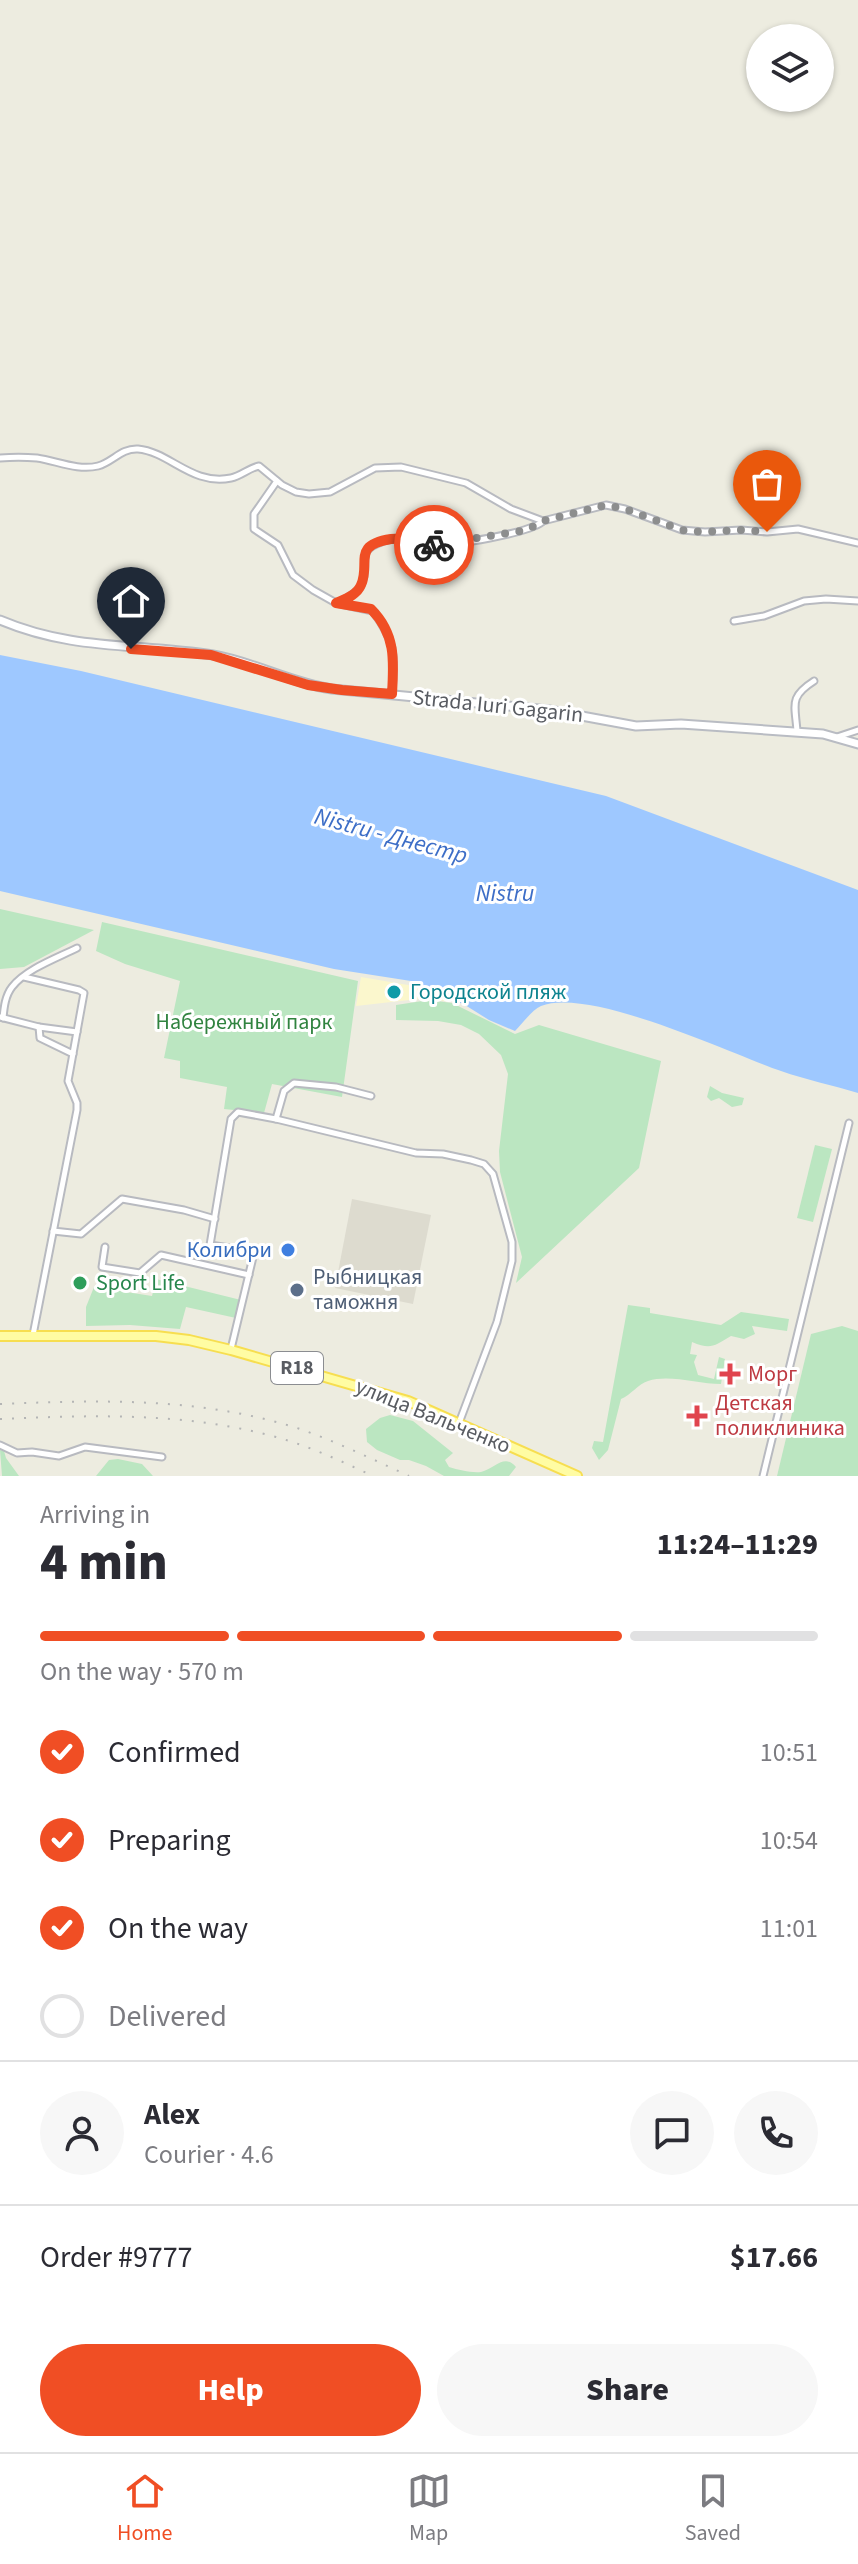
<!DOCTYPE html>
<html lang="en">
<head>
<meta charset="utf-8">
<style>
	:root { --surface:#fff; --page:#f7f7f7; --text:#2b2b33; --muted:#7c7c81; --line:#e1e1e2; --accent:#f04e24 }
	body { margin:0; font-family:"Source Sans 3",sans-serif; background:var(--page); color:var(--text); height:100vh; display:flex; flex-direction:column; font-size:30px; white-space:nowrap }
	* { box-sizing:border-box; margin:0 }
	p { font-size:26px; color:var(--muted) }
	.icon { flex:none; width:44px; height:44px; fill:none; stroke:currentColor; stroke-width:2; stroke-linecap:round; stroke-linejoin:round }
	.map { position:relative; height:1476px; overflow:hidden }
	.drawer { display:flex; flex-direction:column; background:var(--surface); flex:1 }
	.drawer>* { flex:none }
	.tools { position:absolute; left:746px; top:24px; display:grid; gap:16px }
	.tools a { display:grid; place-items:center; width:88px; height:88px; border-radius:50%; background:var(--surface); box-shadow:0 2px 6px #0004; font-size:40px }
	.pin { position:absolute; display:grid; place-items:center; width:68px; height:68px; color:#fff; margin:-82px -34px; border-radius:50% 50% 50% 0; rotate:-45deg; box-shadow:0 0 8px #0007 }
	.pin .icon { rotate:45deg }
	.courier { position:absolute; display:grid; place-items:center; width:80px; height:80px; margin:-40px; border:6px solid #f04e24; border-radius:50%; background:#fff; color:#222; box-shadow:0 2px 10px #0007 }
	.headline em { font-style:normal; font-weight:800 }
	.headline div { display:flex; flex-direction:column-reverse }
	.headline { display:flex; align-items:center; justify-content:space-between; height:136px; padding:0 40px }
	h1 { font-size:52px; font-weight:800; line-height:60px }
	.bar { display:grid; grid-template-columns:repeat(4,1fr); gap:12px 8px; align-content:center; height:96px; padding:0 40px }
	.bar i { height:10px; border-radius:6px; background:var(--line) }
	.bar .selected { background:var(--accent) }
	.bar p { grid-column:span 4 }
	.line { display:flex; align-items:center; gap:20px; padding:0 40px; border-top:2px solid var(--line) }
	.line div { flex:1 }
	.round { display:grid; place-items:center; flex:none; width:84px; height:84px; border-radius:42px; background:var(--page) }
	ol { padding:0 40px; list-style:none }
	li { display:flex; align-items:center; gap:24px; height:88px }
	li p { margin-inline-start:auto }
	li .icon { padding:8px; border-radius:50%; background:var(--accent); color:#fff; stroke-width:4 }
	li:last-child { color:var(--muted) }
	li i { width:44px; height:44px; border:4px solid var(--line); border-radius:50% }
	.action { display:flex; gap:16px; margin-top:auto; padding:16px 40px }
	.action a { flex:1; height:92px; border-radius:48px; background:var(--accent); color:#fff; font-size:32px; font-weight:800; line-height:92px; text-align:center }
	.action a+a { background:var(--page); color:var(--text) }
	.dock { display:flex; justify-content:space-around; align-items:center; height:112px; border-top:2px solid var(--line); background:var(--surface); font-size:22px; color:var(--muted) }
	.dock a { display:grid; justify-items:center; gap:4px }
	.dock .selected { color:var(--accent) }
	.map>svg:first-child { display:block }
	.education { fill:#dddbcf }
	.green { fill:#bbe6c1 }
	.sand { fill:#fbf7cd }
	.water { fill:#9ec8ff }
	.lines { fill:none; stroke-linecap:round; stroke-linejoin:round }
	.minor-casing { stroke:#b8bac0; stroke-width:9 }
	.secondary-casing { stroke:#b9bcc3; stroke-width:11 }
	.primary-casing { stroke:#f7de50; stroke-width:12 }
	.minor { stroke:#fff; stroke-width:5 }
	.secondary { stroke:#fff; stroke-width:7 }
	.primary { stroke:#fffca3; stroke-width:8 }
	.rail { stroke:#b4b5b5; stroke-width:2; stroke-dasharray:2 10; stroke-linecap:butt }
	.done { stroke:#8d8e8e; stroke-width:8; stroke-dasharray:0 14.4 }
	.route { stroke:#f04e24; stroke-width:10 }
	.culture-dot { fill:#0f9aa8; stroke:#fff; stroke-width:3 }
	.shop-dot { fill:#3f7fe0; stroke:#fff; stroke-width:3 }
	.leisure-dot { fill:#2e9e5b; stroke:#fff; stroke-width:3 }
	.service-dot { fill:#5c6f8a; stroke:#fff; stroke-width:3 }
	.health-dot { fill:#e0444e; stroke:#fff; stroke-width:3 }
	.labels { text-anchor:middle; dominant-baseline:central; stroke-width:6; stroke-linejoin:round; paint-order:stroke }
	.shield { fill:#fff; stroke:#8b8d91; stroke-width:2 }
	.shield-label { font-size:20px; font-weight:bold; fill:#595c62 }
	.street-label { font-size:22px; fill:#595c62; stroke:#fff }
	.culture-label { font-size:22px; fill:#0d838f; stroke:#fff; text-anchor:start }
	.park-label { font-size:22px; fill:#30833f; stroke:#fff }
	.shop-label { font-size:22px; fill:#366cbe; stroke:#fff; text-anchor:end }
	.service-label { font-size:22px; fill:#4e5e75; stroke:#fff; text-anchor:start }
	.leisure-label { font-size:22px; fill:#27864d; stroke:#fff; text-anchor:start }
	.health-label { font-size:22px; fill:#be3a42; stroke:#fff; text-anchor:start }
	.water-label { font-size:24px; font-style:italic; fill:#3d6ec7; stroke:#fff }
</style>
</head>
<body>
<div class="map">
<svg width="858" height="1476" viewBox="0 0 858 1476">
	<rect width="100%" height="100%" fill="#edece0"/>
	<path class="education" d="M352,1199L431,1215L413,1304L335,1288Z"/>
	<g class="green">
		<path d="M0,909L94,930L24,967L0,969Z"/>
		<path d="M102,922L358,981L342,1097L272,1084L264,1113L224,1109L227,1087L180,1078V1061L164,1058L180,981L125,964L96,951Z"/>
		<path d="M429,1000L452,1003L515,1034L539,1025L661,1061L639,1168L516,1283L522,1257L500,1172L499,1151L508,1074L501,1055L479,1034L461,1025L438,1021L396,1020V1005Z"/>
		<path d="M710,1086L722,1093L744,1098L742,1105L732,1107L719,1098L711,1101L707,1097Z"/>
		<path d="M815,1145L832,1149L813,1222L797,1218Z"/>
		<path d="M156,1279L241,1300L236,1318L186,1307L180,1329L130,1325L86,1326V1307L94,1287L152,1296Z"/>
		<path d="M628,1305L650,1308V1313L721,1325L741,1312L789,1319L787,1331L752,1326L755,1334L744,1339L731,1336C714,1346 711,1350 692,1342L690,1354L697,1355L694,1362L698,1375L714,1379L719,1357L725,1359L721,1384C698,1384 669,1374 648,1381C638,1384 631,1395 621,1399L608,1450L599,1460L592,1448L594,1441L603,1442Z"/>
		<path d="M842,1326L858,1331V1476H777L811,1334Z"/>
		<path d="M390,1415L413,1421L453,1453L445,1460L449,1467C459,1470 471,1473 481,1472C495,1469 504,1453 516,1467L509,1476H444L426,1466L409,1460H400L377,1450L367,1442L366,1429L380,1418Z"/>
		<path d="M0,1450L4,1451L6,1458L19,1476H2Z"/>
		<path d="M118,1459L142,1464L153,1476H96L109,1460Z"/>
	</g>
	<path class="sand" d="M361,977L414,986L450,1002L427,998L356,1006Z"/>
	<path class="water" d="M0,655L81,671L606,796L858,890V1093C833,1085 806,1080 781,1071C729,1053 591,987 541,1006C532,1010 522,1024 515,1031L489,1020L465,1005L411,981L334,969L0,891Z"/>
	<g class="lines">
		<defs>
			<g id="minor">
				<path d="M0,458C12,457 25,457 37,458C57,461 78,471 98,466C113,462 121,448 138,449C170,452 192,486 231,478C241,476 249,468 259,466L282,485L296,492L309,494L330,492L375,468L401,467L466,483L511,509L543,521L606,505L625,509L682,530L705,532L741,530L767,532L798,529L858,543"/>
				<path d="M277,481L254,514V529L278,545L293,575L313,590L336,603L373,611C397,644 394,655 392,694"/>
				<path d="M337,603C345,599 357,594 361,585C372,563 352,552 384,541C401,535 417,544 433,545C455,545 526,534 542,522"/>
				<path d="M734,621L764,616L804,601L826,599L858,601"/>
				<path d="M797,731C795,704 789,697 814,681"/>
				<path d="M837,737L858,730"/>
				<path d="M24,977L79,990L84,993L68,1081L77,1103V1110L33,1335"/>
				<path d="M0,1017L39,1027L77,1032"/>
				<path d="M3,1018C4,1008 5,996 12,987C26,969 57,958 77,948"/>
				<path d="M39,1027L40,1038L73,1054"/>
				<path d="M276,1119L284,1091L294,1083L336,1087L371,1096"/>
				<path d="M53,1231L81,1234L122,1199L184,1210L215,1219"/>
				<path d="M105,1247L102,1267L140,1273L161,1255L249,1275"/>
				<path d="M243,1250L210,1245L231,1119L238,1112L276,1119L416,1153L443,1154L471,1160L484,1164L493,1174L512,1242V1261L497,1322L459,1423"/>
				<path d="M231,1349L254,1253"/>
				<path d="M0,1445L17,1453L32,1452L59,1456L85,1447L162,1457"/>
				<path d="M763,1476L849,1123"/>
			</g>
			<path id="secondary" d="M0,620C73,651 137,643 213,655C254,662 291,683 332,689L549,710L636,726L681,724L823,734L858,744"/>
			<path id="primary" d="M0,1336H156L189,1340L231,1350L408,1401L577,1476"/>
		</defs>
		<use href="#minor" class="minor-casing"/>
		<use href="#secondary" class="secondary-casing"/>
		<use href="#primary" class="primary-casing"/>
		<use href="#minor" class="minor"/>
		<use href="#secondary" class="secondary"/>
		<use href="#primary" class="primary"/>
		<g class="rail">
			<path d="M0,1404C102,1400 198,1397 297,1428C335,1441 372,1459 409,1476"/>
			<path d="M0,1419C93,1415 185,1412 276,1437C309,1446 341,1461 373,1476"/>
		</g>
	</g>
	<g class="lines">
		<path class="done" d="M434,545L527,530L543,521L606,505L625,509L682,530L705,532L741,530L767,532"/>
		<path class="route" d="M131,649L211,655L308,685L342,690L392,694C394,661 396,634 371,609L336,603C345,599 357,595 361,585C371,563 351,545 391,539C405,537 420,544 434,545"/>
	</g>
	<circle class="culture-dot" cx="394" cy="992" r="8"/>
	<circle class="shop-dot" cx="288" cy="1250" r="8"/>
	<circle class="leisure-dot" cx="80" cy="1283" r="8"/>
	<circle class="service-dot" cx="297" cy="1290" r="8"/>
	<g class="health-dot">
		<path d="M726 1362h8v8h8v8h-8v8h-8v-8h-8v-8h8z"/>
		<path d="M693 1404h8v8h8v8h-8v8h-8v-8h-8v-8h8z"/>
	</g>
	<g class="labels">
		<rect class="shield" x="271" y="1352" width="52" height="32" rx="6"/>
		<g class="shield-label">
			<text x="297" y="1368">R18</text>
		</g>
		<g class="street-label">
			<text transform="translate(498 706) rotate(6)">Strada Iuri Gagarin</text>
			<text transform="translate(433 1416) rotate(22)">улица Вальченко</text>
		</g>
		<g class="culture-label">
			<text x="410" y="992">Городской пляж</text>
		</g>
		<g class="park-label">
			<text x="244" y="1022">Набережный парк</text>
		</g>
		<g class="shop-label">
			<text x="272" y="1250">Колибри</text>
		</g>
		<g class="service-label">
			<text x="313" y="1277">Рыбницкая<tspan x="313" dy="25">таможня</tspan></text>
		</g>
		<g class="leisure-label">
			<text x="96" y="1283">Sport Life</text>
		</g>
		<g class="health-label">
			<text x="748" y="1374">Морг</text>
			<text x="715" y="1403">Детская<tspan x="715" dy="25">поликлиника</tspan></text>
		</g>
		<g class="water-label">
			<text transform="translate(391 836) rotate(15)">Nistru - Днестр</text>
			<text x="505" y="893">Nistru</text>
		</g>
	</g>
</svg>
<div class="tools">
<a><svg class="icon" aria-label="layers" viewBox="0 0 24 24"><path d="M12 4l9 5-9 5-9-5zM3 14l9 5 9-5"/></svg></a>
</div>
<div class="pin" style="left:767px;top:532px;background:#ea580c"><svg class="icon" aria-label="bag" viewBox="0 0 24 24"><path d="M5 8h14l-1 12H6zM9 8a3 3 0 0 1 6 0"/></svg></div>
<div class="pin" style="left:131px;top:649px;background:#1f2937"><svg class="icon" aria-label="home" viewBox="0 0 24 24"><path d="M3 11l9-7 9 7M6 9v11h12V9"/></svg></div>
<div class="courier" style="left:434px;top:545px"><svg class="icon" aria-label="bike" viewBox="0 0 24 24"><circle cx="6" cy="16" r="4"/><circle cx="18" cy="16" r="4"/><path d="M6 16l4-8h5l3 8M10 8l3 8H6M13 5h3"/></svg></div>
</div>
<section class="drawer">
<div class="headline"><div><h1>4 min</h1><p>Arriving in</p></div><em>11:24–11:29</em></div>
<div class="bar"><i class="selected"></i><i class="selected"></i><i class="selected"></i><i></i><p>On the way · 570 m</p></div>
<ol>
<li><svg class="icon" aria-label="check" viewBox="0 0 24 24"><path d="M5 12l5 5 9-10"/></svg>Confirmed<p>10:51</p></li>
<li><svg class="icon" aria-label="check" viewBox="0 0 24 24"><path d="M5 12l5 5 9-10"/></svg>Preparing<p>10:54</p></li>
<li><svg class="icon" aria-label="check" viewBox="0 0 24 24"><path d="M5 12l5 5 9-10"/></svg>On the way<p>11:01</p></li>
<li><i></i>Delivered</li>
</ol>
<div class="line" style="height:144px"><a class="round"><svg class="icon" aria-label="person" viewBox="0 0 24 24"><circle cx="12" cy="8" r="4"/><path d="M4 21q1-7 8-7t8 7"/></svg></a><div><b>Alex</b><p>Courier · 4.6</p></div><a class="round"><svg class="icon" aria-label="chat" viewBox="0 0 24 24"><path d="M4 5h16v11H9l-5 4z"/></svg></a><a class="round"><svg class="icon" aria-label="phone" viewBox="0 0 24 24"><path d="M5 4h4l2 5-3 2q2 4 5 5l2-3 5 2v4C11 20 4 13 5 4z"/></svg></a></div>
<div class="line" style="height:104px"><div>Order #9777</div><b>$17.66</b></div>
<div class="action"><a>Help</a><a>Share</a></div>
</section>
<nav class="dock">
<a class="selected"><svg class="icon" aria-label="home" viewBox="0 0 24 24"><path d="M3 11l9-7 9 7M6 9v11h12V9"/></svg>Home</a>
<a><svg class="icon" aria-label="map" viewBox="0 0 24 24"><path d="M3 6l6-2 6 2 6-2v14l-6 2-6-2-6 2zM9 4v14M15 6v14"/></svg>Map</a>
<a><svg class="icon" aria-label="saved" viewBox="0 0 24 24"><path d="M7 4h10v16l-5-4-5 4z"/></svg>Saved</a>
</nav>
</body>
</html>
